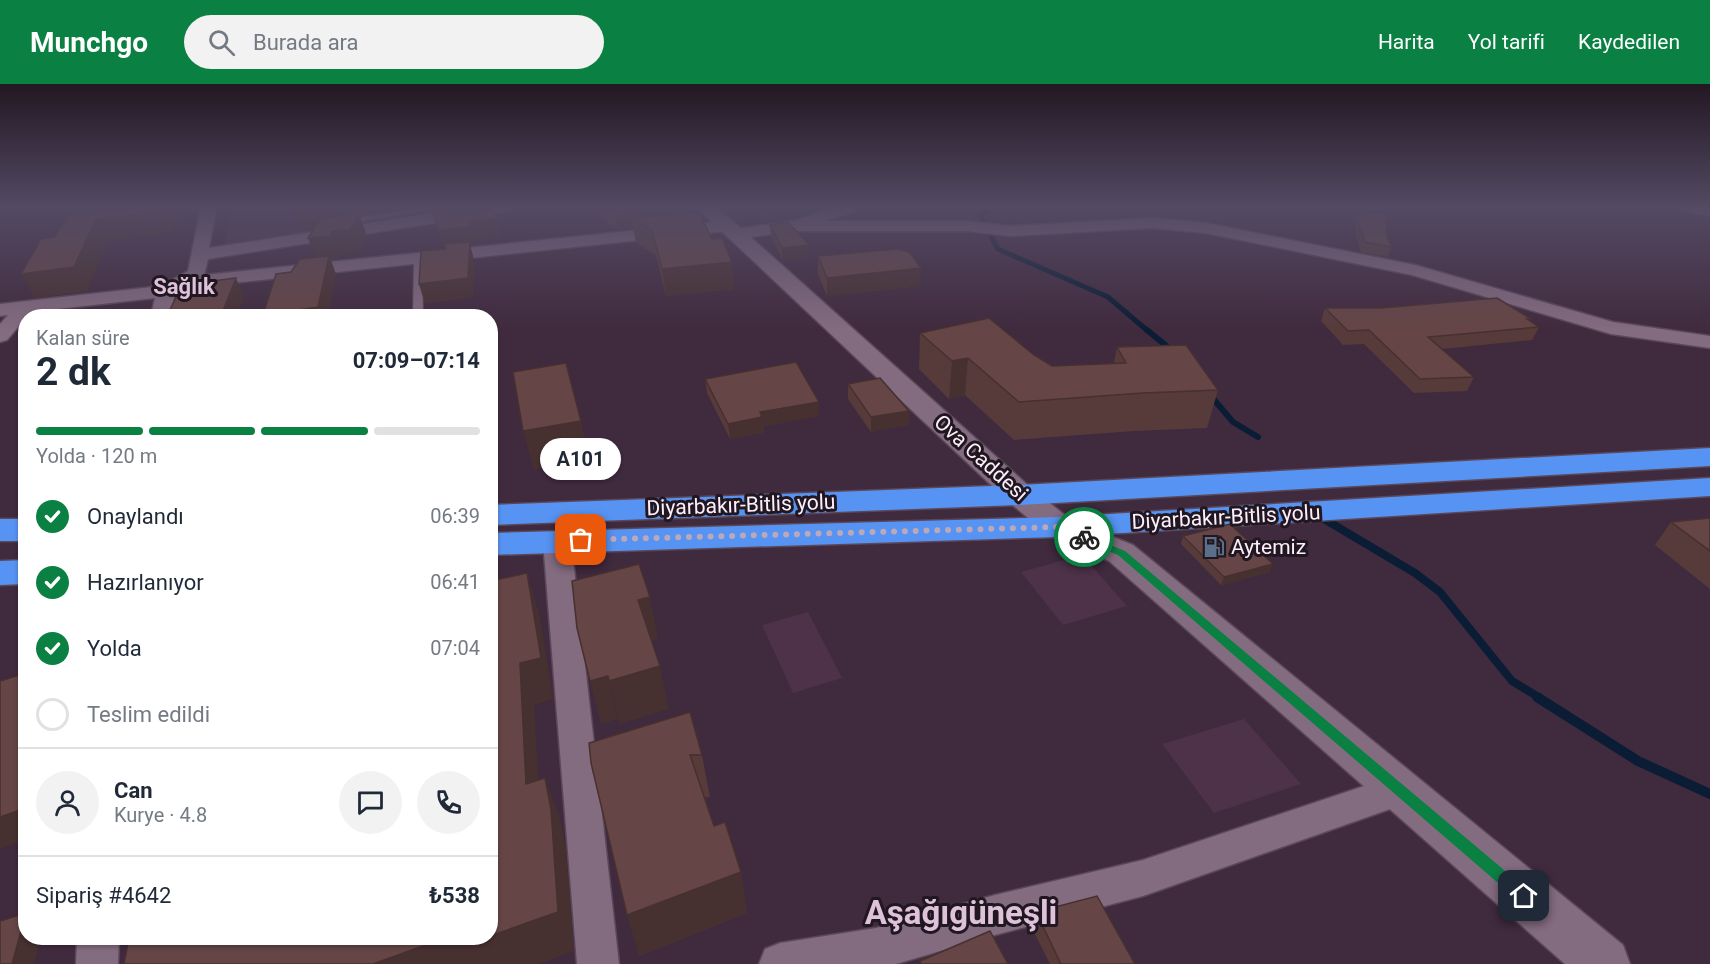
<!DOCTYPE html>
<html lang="tr">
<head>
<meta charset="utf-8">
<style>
	:root { --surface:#fff; --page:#f2f2f3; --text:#1f2937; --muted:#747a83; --line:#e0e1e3; --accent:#0b8043 }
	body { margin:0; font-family:Roboto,sans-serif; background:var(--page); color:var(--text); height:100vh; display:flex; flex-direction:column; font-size:22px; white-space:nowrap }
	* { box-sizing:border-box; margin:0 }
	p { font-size:20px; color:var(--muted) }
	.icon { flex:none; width:33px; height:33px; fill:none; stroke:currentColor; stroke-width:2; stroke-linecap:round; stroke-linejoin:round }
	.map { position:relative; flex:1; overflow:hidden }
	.drawer { position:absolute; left:18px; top:225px; width:480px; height:636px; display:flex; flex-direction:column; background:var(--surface); border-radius:24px; box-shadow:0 2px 4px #0004 }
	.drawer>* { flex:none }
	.pin { position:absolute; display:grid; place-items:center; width:51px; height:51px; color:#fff; margin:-26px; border-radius:12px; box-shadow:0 3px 9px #0006 }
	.courier { position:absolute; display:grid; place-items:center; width:60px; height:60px; margin:-30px; border:4px solid #0b8043; border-radius:50%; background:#fff; color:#222; box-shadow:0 2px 8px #0007 }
	.bubble { position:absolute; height:42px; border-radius:21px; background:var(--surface); box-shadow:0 2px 4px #0004; font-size:20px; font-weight:700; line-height:42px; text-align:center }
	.head em { font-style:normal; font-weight:700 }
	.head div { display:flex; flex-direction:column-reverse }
	.head { display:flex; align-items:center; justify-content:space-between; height:102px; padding:0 18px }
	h1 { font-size:39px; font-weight:700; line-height:45px }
	.bar { display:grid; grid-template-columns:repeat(4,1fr); gap:9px 6px; align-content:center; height:72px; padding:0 18px }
	.bar i { height:8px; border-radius:4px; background:var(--line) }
	.bar .on { background:var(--accent) }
	.bar p { grid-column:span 4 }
	.line { display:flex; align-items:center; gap:15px; padding:0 18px; border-top:2px solid var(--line) }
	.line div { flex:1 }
	.round { display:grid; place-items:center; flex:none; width:63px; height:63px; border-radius:32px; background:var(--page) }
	ol { padding:0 18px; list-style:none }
	li { display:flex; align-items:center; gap:18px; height:66px }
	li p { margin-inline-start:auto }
	li .icon { padding:6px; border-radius:50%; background:var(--accent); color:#fff; stroke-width:4 }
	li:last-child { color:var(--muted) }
	li i { width:33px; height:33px; border:3px solid var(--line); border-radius:50% }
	header { display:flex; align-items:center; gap:36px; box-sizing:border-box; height:84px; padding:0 30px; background:var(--accent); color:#fff }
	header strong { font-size:28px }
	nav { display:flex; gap:33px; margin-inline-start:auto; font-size:21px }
	.search { width:420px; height:54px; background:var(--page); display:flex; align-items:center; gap:15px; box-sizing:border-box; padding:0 21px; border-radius:33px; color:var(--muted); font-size:22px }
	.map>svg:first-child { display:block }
	.built { fill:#4d324a }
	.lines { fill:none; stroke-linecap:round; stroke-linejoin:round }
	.stream-far3 { stroke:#0b1d34; stroke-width:5 }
	.stream-far2 { stroke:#0b1d34; stroke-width:6 }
	.stream-far1 { stroke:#0b1d34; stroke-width:8 }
	.stream { stroke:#0b1d34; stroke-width:10 }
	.lane-casing { stroke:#5a4758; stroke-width:2 }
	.street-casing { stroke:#5a4758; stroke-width:3 }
	.secondary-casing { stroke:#5a4758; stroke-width:3 }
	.highway-casing { stroke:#5a4758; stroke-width:3 }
	.lane { fill:#836b80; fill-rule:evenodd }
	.street { fill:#836b80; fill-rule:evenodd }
	.secondary { fill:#836b80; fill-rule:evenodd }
	.highway { fill:#5793f2; fill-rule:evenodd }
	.wall { fill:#573b3b }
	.shaded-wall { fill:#473030 }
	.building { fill:#654545; stroke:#473030; stroke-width:1.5 }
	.route { fill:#0b8043 }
	.done { stroke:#bba9b9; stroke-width:6; stroke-dasharray:0 10.8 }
	.labels { text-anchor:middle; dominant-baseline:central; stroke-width:6; stroke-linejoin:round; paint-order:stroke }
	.street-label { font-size:21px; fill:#fdeefb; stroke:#211720 }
	.poi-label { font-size:21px; fill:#fdeefb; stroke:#211720; text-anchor:start }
	.far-district-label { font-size:22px; font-weight:bold; fill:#ddc2da; stroke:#211720 }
	.near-district-label { font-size:33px; font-weight:bold; fill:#ddc2da; stroke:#211720 }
</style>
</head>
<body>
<header>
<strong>Munchgo</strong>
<div class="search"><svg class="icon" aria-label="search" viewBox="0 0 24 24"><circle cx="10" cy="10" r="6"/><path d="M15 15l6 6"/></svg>Burada ara</div>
<nav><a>Harita</a><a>Yol tarifi</a><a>Kaydedilen</a></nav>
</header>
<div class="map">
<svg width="1710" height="880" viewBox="0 0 1710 880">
	<rect width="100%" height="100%" fill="#402a3e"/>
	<g class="built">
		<path d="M231,122H487L224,165Z"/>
		<path d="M1082,471L1127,522L1063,541L1021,488Z"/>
		<path d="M808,528L842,594L793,609L762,541Z"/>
		<path d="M1244,635L1301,700L1214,729L1162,660Z"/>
	</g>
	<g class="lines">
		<path class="stream-far3" d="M995,122L980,132L998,165L1108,213L1149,248"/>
		<g class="stream-far2">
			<path d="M1147,246L1175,269"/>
			<path d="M1210,311L1233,338L1258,353"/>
		</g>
		<path class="stream-far1" d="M1319,432L1415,489L1440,508L1512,597L1540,614"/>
		<path class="stream" d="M1537,613L1638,677L1710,710"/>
		<defs>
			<g id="lane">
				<path d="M433,122H455L343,140L339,138L343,136Z"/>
				<path d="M418,171L422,174L423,232H413L414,174Z"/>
			</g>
			<g id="street">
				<path d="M201,122H217L209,164L477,122H517L509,127L208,175L204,191L727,137L735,142L727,147L185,204L175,210L169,232H151L155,214L31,228L7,256L0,258V240L8,231L0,232V220L161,202L188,187Z"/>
				<path d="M839,122H864L861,125L826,137H967L1010,142L1152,134L1206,139L1415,181L1613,238L1710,252V264L1611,250L1412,191L1206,149L1152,144L1010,152L967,147H795L736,155L728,150L736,145L793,137Z"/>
				<path d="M1674,122H1710V132L1677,125Z"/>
				<path d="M557,448L567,451L571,457L619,880H577L543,457L547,451Z"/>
				<path d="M1400,690L1413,695L1418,706L1413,717L1143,812L995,851L896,880H759L765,865L780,859L876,844L995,811L1143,776Z"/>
				<path d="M77,854H119L118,880H76Z"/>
			</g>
			<path id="secondary" d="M695,122H716L1031,404L1071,436L1133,461L1623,861L1630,880H1565L1109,477L1047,450L1009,418Z"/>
			<g id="highway">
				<path d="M1710,364V382L1020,421L490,441V421L1020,401Z"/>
				<path d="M1710,394V412L1059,453L490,471V449L1059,433Z"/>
				<rect x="0" y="435" width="26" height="22"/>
				<path d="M26,476V500L0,501V477Z"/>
			</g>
		</defs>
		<use href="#lane" class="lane-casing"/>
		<use href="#street" class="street-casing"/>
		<use href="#secondary" class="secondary-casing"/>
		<use href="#highway" class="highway-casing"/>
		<use href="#lane" class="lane"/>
		<use href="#street" class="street"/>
		<use href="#secondary" class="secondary"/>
		<use href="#highway" class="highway"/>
	</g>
	<g class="wall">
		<path d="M589,122H670L672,131L734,205L666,212L656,171L636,159L633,144L616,146Z"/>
		<path d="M757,122H774L777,137L764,139L757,125Z"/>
		<path d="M431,124L496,134L500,152L475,156V161H470L474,176L473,213L425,219L419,200L446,165L444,164L436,141Z"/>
		<path d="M1358,127L1387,153L1392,163L1388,173L1361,168L1356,152L1355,136Z"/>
		<path d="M770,141L809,161V174L783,177L771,153Z"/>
		<path d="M818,172L920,202L827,212L818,190Z"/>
		<path d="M1325,224L1531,235L1530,237L1539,243L1532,256L1442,265L1474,293L1467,307L1414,309L1364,260L1343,261L1321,237Z"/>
		<path d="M920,249L1034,271L1052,282L1114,279L1117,263L1218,306L1207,344L1134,347L1014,356L965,311L949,315L919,285Z"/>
		<path d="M705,295L819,318V332L763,342L764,348L730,355L707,309Z"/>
		<path d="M848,300L909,327L908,341L871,348L848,315Z"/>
		<path d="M1710,434V505L1655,461L1671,438Z"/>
		<path d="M1183,452L1270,488L1221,501L1181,460Z"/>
		<path d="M702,671L710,713H705L714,742L747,829L639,872L591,679Z"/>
		<path d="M1036,828L1135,880H1050L1032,844Z"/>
	</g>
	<g class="shaded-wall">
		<path d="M163,122H182L172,149L108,157L87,207L35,214L21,190L96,135Z"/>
		<path d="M292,122H409L360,131L367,152L358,169L340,170L339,175L331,176L336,190L328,232H263V231L317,177L308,154L332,142L301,147Z"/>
		<path d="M672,124L674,140L632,134L633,144L616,146L614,130Z"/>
		<path d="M776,125L777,137L764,139L763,127Z"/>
		<path d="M496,134L500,152L475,156V161H470L474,176L473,213L425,219L419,200L469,161L444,164L439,146L470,138Z"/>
		<path d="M809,161V174L783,177L782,164Z"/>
		<path d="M732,178L734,205L666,212L662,185Z"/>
		<path d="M921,184L920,202L827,212V194Z"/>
		<path d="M236,194L244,213L237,232H221Z"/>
		<path d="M968,274L965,311L949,315L952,277Z"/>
		<path d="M819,318V332L763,342L764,348L730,355L728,340L760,328Z"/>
		<path d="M909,327L908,341L871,348V333Z"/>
		<path d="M581,337L589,376L534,386L523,347Z"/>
		<path d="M1273,480L1270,488L1221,501L1224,493Z"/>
		<path d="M527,489L539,529L553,615L534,621L541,741L526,700L520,579Z"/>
		<path d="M650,513L658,555L647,558L638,516Z"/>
		<path d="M660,582L669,625L620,640L609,597Z"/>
		<path d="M608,592L618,635L601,640L590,597Z"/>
		<path d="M545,694L560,735L566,766L574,867L539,880H373L445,854H490Z"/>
		<path d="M26,724V756L0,765V733Z"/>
		<path d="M741,788L747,829L639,872L627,831Z"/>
		<path d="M26,829V854H41L34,880H12Z"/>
	</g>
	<g class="building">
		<path d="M76,122H163L161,127L96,135L74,183L21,190L41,155L54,153Z"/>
		<path d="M440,122H490L496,134L470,138V143L439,146L431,124Z"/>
		<path d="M605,122H670L672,124L614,130Z"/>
		<path d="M761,122H774L776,125L763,127Z"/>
		<path d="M1358,127L1385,130L1387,153L1392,163L1365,158L1359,142Z"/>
		<path d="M359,129L350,146L332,147L331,152L308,154L320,135Z"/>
		<path d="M699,129L712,155L722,154L732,178L662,185L652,146L632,134Z"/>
		<path d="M788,138L809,161L782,164L770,141Z"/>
		<path d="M470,158L468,194L419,200L421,167L446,165L444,160Z"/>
		<path d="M898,165L909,168L921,184L827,194L818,172Z"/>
		<path d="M329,172L318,223L263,231L276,190L291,188L300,175Z"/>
		<path d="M236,194L221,232H167L182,201Z"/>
		<path d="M1497,214L1531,235H1527L1539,243L1428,253L1474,293L1420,295L1369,246L1348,247L1325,224H1382Z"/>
		<path d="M989,234L1034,271L1052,282L1126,279L1117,263L1186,261L1218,306L1143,309L1019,318L968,274L952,277L920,249Z"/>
		<path d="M796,278L819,318L760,328L762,333L728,340L705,295Z"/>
		<path d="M566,279L581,337L523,347L513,288Z"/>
		<path d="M880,294L909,327L871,333L848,300Z"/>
		<path d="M1710,434V467L1671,438Z"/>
		<path d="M1230,440L1273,480L1224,493L1183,452Z"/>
		<path d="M639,480L650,513L638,516L660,582L609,597L608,592L590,597L577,544L572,497Z"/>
		<path d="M527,489L541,574L520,579L526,700L545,694L551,725L558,828L490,852V497Z"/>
		<path d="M26,589V724L0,733V597Z"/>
		<path d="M690,628L702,671H690L714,742L725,738L741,788L627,831L591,679L589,659Z"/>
		<path d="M1097,812L1135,880H1061L1036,828Z"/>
		<path d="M26,829L12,880H0V837Z"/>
		<path d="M990,847L1008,880H921L920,877Z"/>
		<path d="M129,854H445L373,880H124Z"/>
		<path d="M473,854H487L473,858Z"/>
	</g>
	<linearGradient id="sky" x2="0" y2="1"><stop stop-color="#231722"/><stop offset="0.5" stop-color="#534a63"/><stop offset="1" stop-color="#534a63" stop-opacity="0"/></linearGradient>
	<rect width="1710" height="246" fill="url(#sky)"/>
	<path class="route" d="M1084,450L1125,467L1529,807L1531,812L1529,817L1524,819L1519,817L1118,471L1080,455V451Z"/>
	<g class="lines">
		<path class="done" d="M581,456L1059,443L1084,453"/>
	</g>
	<defs>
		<symbol id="fuel-bare" viewBox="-9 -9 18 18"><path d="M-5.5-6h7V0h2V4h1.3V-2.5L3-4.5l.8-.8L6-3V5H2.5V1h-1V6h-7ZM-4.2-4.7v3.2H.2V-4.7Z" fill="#5c6f8a" stroke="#211720" stroke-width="2.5" paint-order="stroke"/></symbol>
	</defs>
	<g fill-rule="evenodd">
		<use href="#fuel-bare" x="1199" y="448" width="30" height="30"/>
	</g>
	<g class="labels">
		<g class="street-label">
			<text transform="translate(981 374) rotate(42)">Ova Caddesi</text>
			<text transform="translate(741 421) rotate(-2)">Diyarbakır-Bitlis yolu</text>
			<text transform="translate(1226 433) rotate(-3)">Diyarbakır-Bitlis yolu</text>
		</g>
		<g class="poi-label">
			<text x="1231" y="463">Aytemiz</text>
		</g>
		<g class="far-district-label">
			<text x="184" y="202">Sağlık</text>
		</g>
		<g class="near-district-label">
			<text x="961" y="828">Aşağıgüneşli</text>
		</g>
	</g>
</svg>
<div class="pin" style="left:581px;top:456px;background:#ea580c"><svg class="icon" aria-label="bag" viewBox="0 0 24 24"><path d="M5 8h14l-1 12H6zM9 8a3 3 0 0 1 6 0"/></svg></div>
<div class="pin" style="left:1524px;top:812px;background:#1f2937"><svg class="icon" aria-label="home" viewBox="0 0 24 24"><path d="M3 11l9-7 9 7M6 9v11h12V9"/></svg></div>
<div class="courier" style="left:1084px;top:453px"><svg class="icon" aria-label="bike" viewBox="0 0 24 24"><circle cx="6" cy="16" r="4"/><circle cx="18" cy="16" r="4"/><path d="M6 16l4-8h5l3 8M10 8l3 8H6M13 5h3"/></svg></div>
<div class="bubble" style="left:540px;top:354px;width:81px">A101</div>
<section class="drawer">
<div class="head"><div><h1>2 dk</h1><p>Kalan süre</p></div><em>07:09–07:14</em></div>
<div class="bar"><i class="on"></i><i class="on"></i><i class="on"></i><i></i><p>Yolda · 120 m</p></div>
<ol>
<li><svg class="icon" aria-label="check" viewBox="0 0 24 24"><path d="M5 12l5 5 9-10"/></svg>Onaylandı<p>06:39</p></li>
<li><svg class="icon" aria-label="check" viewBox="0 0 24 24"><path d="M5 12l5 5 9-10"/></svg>Hazırlanıyor<p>06:41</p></li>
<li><svg class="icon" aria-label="check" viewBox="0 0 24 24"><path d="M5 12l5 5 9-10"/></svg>Yolda<p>07:04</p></li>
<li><i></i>Teslim edildi</li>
</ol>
<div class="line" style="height:108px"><a class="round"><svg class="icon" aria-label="person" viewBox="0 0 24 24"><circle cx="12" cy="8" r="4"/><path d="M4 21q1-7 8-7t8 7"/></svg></a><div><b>Can</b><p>Kurye · 4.8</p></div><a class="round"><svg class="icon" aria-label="chat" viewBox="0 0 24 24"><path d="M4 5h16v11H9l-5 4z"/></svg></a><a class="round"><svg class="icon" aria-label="phone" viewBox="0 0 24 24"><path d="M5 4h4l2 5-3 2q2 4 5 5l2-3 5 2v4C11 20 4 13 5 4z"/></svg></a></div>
<div class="line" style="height:78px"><div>Sipariş #4642</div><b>₺538</b></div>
</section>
</div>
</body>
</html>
